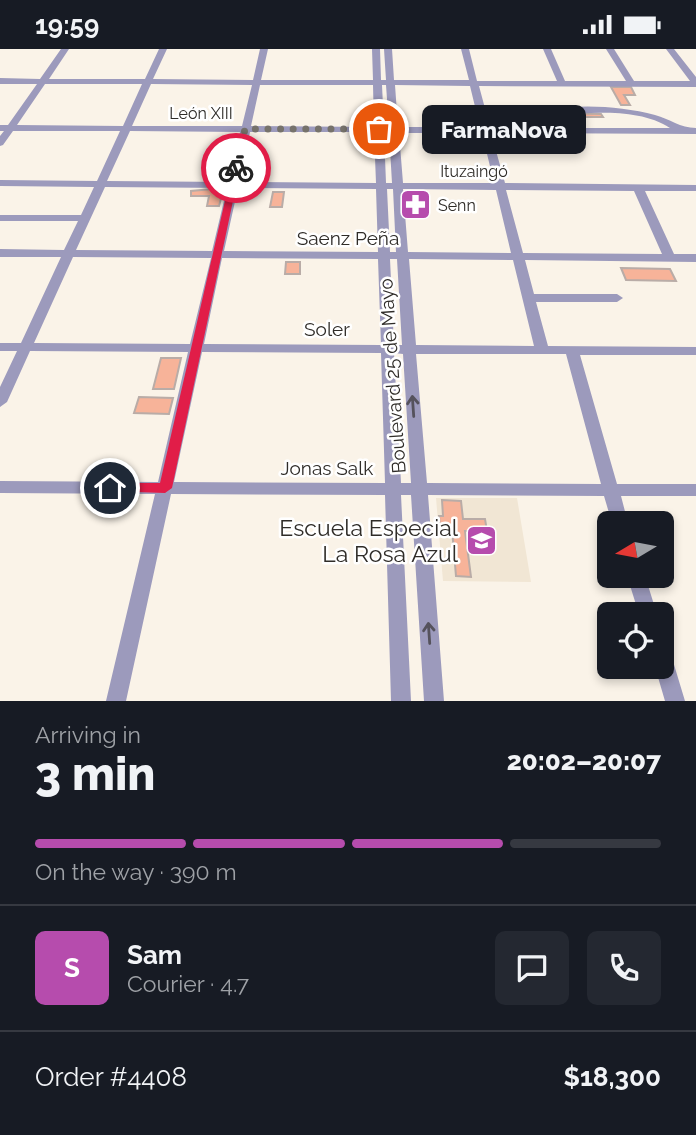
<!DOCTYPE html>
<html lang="en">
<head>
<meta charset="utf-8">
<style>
	:root { --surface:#171b24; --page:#242831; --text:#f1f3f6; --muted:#9ea1a6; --line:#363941; --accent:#b64cad }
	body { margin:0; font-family:Raleway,sans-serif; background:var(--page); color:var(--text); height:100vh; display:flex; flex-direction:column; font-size:26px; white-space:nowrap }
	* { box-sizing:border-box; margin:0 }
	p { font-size:23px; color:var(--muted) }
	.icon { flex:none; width:38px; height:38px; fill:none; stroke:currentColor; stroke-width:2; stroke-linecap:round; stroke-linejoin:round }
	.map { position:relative; height:652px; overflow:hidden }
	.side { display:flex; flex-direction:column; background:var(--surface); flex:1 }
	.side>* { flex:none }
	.needle { width:46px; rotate:260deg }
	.tools { position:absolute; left:597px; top:462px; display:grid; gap:14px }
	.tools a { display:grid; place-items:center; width:77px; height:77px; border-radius:10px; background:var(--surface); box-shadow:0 4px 10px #0003; font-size:35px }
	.pin { position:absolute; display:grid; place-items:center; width:60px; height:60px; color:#fff; margin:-30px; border:4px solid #fff; border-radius:50%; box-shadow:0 2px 7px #0007 }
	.courier { position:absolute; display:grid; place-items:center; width:70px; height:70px; margin:-35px; border:5px solid #e11d48; border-radius:50%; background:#fff; color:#222; box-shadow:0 2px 9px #0007 }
	.bubble { position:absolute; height:49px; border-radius:10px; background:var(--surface); box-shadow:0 4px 10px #0003; font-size:23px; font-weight:800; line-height:49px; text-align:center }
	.overview em { font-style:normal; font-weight:800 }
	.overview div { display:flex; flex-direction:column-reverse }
	.overview { display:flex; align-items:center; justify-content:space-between; height:119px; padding:0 35px }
	h1 { font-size:46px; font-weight:800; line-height:52px }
	.bar { display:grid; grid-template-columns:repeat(4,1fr); gap:10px 7px; align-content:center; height:84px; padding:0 35px }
	.bar i { height:9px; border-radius:5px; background:var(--line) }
	.bar .active { background:var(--accent) }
	.bar p { grid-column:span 4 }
	.line { display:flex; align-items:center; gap:18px; padding:0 35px; border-top:2px solid var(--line) }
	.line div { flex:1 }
	.round { display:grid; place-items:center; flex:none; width:74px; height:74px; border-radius:10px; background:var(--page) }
	.status { display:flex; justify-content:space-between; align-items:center; height:49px; padding:0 35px; background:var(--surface); direction:ltr }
	.status svg { height:19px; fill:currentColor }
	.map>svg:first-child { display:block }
	.built { fill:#f1e6d4 }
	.building { fill:#f7b399; stroke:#b9aca7; stroke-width:2 }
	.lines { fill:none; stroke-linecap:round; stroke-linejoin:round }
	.minor { fill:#9c9abc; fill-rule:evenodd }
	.oneway { stroke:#55525c }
	.route { fill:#e11d48 }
	.done { stroke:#76726b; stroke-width:7; stroke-dasharray:0 12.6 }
	.labels { text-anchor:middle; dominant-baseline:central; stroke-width:5; stroke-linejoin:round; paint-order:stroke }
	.far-street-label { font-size:16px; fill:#2f2c28; stroke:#fff }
	.far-poi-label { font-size:16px; fill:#2f2c28; stroke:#fff; text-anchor:start }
	.street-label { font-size:19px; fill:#2f2c28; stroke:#fff }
	.near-poi-label { font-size:23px; fill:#2f2c28; stroke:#fff; text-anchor:end }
</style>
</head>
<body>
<div class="status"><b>19:59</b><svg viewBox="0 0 49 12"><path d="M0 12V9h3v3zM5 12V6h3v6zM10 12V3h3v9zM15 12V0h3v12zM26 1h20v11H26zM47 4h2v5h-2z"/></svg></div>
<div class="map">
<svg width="696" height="652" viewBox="0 0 696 652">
	<rect width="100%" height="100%" fill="#faf3e8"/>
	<path class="built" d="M436,449H517L531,533L443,532Z"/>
	<g class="building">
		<path d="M611,38H631L635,46H624L630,56H621Z"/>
		<path d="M564,64L601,65L603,68H566Z"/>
		<path d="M212,140L223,142L219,157H207L209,147H191V142Z"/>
		<path d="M273,143H284L282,158H270Z"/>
		<path d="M286,213H300V225H285Z"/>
		<path d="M621,219L670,220L676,232L626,231Z"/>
		<path d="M161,309H181L174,340H153Z"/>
		<path d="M139,348L173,349L169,365L134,364Z"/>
		<path d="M442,451L461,452L463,470H485L487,482H465L471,528L456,527L452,480L440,479L439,467H443Z"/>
	</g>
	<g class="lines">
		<g class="minor">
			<path d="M61,0H69L49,30H145L159,0H167L153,30L253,31L260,0H268L261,31H373L372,0H380L381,31H386L384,0H392L394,31H469L461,0H469L477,32H557L543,0H551L565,32H626L606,0H614L634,32H690L666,0H674L696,28V38L479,37L490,78L551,79L547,67L555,60C586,55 624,58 655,66C670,70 680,79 696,79V85L491,84L505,134L696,136V142H645L674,205H696V213L525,211L534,245H617L623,249L617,253H536L548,297L696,298V306H580L617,435H696V447H621L628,474H612L604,447L428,446L444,652H424L411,446H401L411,652H391L385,446L171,445L126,652H106L155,445L0,444V432L158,433L188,303L30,302L7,353L0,358V338L17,302H0V294H21L61,208H0V200L64,201L78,172H0V166H81L94,138L0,137V131L97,132L120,82H13L3,96L0,97V87L4,82H0V76H8L37,35H0V29L40,30ZM45,35H142L123,77L17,76ZM151,35L252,36L242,77H132ZM260,36H373L374,78L251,77ZM382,36H386L389,78H384ZM395,36L470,37L480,78H398ZM560,65C594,64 640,59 670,79H561L557,68ZM130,82L240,83L229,133L107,132ZM250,83H374L376,134L239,133ZM384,83H389L392,134H386ZM399,84H482L494,134H403ZM105,138L227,139L212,202L76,201ZM238,139L376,140L378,203L224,202ZM387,140H393L396,203H390ZM403,140L496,141L511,204L408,203ZM506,141L634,142L662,205L523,204ZM73,208L211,209L190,295L34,294ZM222,209L378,210L381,296L204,295ZM390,210H397L402,296H394ZM409,210L513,211L534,297L416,296ZM202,303L381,304L385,434L174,433ZM394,304L403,305L411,434H401ZM416,305H566L601,435L427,434Z"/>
			<path d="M627,527H645L657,565H639Z"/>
			<path d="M662,600L669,603L672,609L685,652H665L655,618H662Z"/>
		</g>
	</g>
	<defs><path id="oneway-shaft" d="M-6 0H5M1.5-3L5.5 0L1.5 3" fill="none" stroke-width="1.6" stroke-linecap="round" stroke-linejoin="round" transform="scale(1.75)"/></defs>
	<g class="oneway">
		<use href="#oneway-shaft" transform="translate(413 357) rotate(-94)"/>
		<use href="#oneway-shaft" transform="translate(429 584) rotate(-94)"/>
	</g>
	<path class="route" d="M233,117L240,119L172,439L165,444L106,442L104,439L110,434H160Z"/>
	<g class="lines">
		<path class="done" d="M236,119L245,80H379"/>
	</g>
	<defs>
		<symbol id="pharmacy-square" viewBox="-11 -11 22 22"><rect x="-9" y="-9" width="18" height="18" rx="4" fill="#b64cad" stroke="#fff"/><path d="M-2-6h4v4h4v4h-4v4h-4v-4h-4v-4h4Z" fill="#fff"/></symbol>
		<symbol id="school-square" viewBox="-11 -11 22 22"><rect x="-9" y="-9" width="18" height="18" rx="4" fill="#b64cad" stroke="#fff"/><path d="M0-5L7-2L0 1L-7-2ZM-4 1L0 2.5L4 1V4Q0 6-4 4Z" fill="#fff"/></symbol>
	</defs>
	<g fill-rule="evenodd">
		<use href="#pharmacy-square" x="398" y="138" width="35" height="35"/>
		<use href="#school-square" x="464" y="474" width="35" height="35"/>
	</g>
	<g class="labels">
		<g class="far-street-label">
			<text x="201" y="64">León XIII</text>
			<text x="474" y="122">Ituzaingó</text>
		</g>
		<g class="far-poi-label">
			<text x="438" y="156">Senn</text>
		</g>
		<g class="street-label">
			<text x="348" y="189">Saenz Peña</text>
			<text x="327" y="280">Soler</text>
			<text transform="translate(392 327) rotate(-94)">Boulevard 25 de Mayo</text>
			<text x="327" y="419">Jonas Salk</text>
		</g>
		<g class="near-poi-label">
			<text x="458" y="478">Escuela Especial<tspan x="458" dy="26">La Rosa Azul</tspan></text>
		</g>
	</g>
</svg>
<div class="tools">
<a><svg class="needle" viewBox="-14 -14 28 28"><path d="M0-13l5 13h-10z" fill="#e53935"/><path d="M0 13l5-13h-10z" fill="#9ea1a6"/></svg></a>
<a><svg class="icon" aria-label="locate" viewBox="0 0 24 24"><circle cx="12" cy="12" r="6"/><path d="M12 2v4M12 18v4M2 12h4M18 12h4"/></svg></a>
</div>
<div class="pin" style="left:379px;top:80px;background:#ea580c"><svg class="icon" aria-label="bag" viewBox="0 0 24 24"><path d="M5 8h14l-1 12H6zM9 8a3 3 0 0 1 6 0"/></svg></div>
<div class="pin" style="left:110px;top:439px;background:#1f2937"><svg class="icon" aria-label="home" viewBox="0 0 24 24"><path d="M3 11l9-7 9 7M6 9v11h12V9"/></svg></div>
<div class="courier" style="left:236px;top:119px"><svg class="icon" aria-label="bike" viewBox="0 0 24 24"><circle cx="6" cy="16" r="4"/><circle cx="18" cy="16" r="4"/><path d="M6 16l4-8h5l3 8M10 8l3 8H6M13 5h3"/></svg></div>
<div class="bubble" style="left:422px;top:56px;width:164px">FarmaNova</div>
</div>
<section class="side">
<div class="overview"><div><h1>3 min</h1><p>Arriving in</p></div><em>20:02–20:07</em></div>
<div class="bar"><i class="active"></i><i class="active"></i><i class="active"></i><i></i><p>On the way · 390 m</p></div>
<div class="line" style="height:126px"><b class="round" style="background:var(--accent);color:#fff">S</b><div><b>Sam</b><p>Courier · 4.7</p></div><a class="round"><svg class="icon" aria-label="chat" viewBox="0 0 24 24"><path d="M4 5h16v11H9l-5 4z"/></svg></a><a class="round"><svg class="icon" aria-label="phone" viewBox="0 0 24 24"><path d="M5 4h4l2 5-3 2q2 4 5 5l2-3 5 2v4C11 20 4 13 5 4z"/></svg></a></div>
<div class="line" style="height:91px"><div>Order #4408</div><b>$18,300</b></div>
</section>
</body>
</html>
